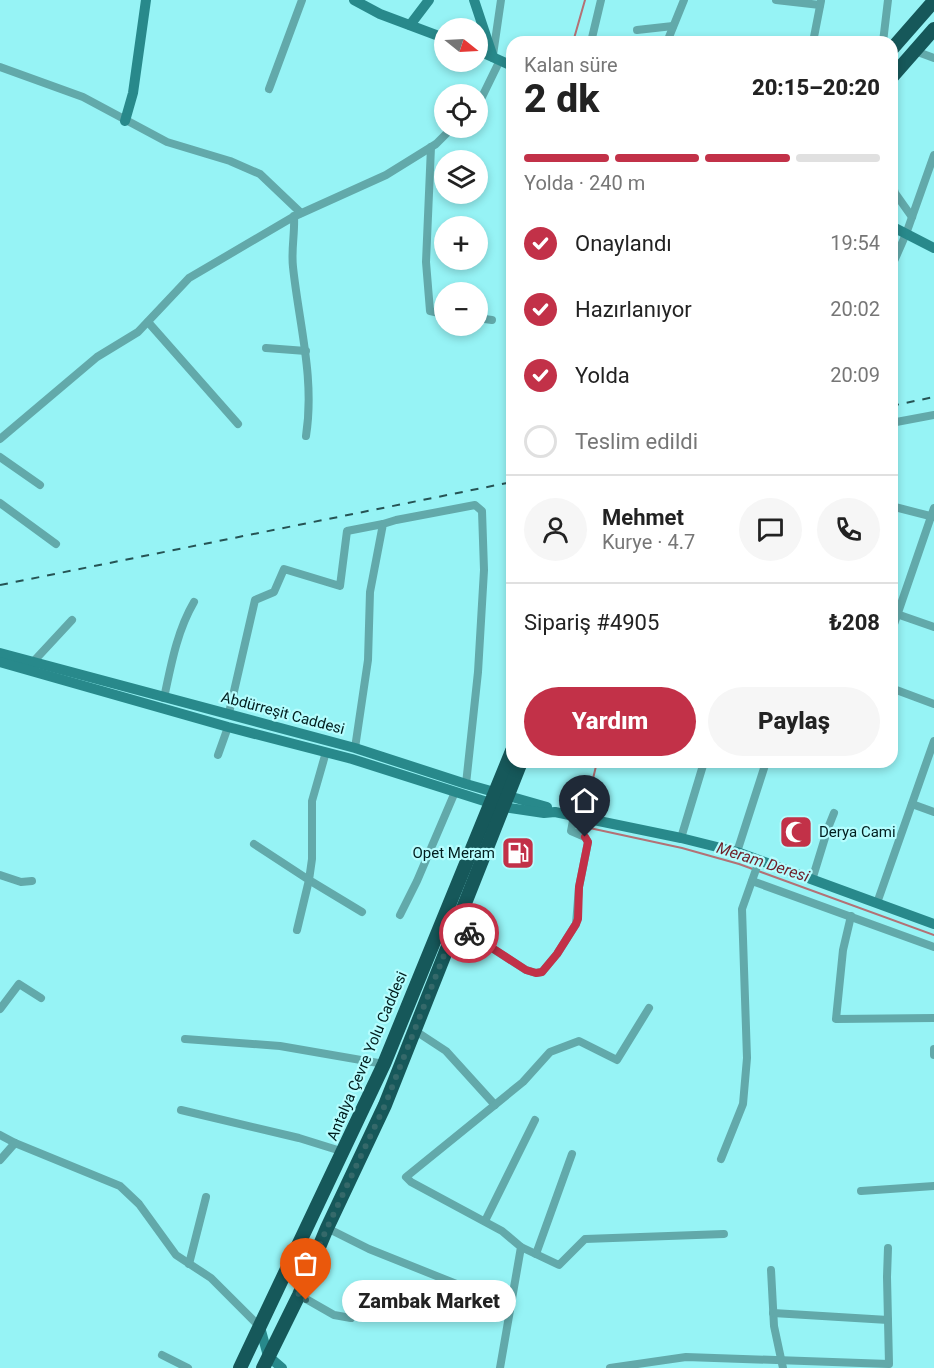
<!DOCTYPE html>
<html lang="tr">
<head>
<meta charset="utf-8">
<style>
	:root { --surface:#fff; --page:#f6f6f6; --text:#222; --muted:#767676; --line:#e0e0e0; --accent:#c23148 }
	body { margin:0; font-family:Roboto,sans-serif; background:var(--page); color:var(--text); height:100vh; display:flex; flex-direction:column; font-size:22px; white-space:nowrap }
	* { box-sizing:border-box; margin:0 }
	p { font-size:20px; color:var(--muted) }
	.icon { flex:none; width:33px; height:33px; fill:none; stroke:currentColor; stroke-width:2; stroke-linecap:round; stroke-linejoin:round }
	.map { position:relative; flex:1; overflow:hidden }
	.sheet { position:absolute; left:506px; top:36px; width:392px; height:732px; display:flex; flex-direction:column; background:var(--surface); border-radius:18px; box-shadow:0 3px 9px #0003 }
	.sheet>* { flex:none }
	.needle { width:39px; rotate:108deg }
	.tools { position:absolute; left:434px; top:18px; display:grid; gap:12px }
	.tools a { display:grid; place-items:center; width:54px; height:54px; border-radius:50%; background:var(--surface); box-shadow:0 3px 9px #0003; font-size:30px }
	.pin { position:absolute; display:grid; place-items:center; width:51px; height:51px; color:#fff; margin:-62px -26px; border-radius:50% 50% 50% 0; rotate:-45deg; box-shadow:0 0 6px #0007 }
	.pin .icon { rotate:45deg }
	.courier { position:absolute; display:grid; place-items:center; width:60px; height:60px; margin:-30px; border:4px solid #c23148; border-radius:50%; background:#fff; color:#222; box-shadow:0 2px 8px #0007 }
	.bubble { position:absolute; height:42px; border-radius:21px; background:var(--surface); box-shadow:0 3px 9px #0003; font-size:20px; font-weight:800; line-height:42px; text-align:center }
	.overview em { font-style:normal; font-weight:800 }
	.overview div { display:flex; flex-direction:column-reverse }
	.overview { display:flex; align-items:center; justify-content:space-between; height:102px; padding:0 18px }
	h1 { font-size:39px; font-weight:800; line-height:45px }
	.bar { display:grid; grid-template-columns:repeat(4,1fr); gap:9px 6px; align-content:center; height:72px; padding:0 18px }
	.bar i { height:8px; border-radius:4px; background:var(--line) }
	.bar .selected { background:var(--accent) }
	.bar p { grid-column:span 4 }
	.line { display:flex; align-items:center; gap:15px; padding:0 18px; border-top:2px solid var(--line) }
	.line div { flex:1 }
	.round { display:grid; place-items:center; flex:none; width:63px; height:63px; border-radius:32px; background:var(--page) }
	ol { padding:0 18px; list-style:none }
	li { display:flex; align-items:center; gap:18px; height:66px }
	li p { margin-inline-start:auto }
	li .icon { padding:6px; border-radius:50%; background:var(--accent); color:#fff; stroke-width:4 }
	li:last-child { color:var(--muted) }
	li i { width:33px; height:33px; border:3px solid var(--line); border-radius:50% }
	.cta { display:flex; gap:12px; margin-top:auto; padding:12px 18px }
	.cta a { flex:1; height:69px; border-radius:36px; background:var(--accent); color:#fff; font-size:24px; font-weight:800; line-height:69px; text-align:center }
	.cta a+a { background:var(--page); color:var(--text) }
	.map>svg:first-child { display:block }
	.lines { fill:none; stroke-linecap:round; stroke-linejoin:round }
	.stream { stroke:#b37175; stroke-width:2 }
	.street { stroke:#62a9aa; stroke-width:8 }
	.secondary { stroke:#28898b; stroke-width:10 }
	.highway { stroke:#16585a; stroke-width:14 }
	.rail { stroke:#265354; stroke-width:2; stroke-dasharray:8 8; stroke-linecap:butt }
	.done { stroke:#35696a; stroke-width:6; stroke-dasharray:0 10.8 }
	.route { stroke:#c23148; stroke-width:8 }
	.labels { text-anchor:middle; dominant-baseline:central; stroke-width:4.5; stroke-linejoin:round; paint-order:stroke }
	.street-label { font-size:15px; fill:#011e1f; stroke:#b5fdfe }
	.poi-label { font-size:15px; fill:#011e1f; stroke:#b5fdfe; text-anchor:start }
	.water-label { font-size:16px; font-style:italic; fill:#701f29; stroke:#b5fdfe }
</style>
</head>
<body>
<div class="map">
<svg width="934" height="1368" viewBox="0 0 934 1368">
	<rect width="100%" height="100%" fill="#96f3f5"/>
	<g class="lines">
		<g class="stream">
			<path d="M573,42L585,0"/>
			<path d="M585,812L597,762"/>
			<path d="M583,823L585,827L682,848L739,864L934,935"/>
		</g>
		<g class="street">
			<path d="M776,0L820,5"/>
			<path d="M637,30L673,26"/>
			<path d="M591,42L601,0"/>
			<path d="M667,42L684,0"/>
			<path d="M813,42L821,1"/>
			<path d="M883,42L888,0"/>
			<path d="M915,51L934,58"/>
			<path d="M493,55L501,0"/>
			<path d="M0,67L83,97L167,142L230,161L260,174L301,213"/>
			<path d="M269,89L302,0"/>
			<path d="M477,102L482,97L500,60"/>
			<path d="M431,147L426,262L430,311L444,314"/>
			<path d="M891,180L895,193L912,217"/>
			<path d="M294,216C295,233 291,250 293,267C299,324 315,378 306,436"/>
			<path d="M891,268L906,234L934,155"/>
			<path d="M477,318L492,320"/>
			<path d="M148,322L238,424"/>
			<path d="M266,348L306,351"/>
			<path d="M891,423L934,415"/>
			<path d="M0,439L97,357L138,332L189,278L293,217L386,175L436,144L452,128"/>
			<path d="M0,457L40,485"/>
			<path d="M0,503L56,544"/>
			<path d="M891,506L934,517"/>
			<path d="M891,612L934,627"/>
			<path d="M891,633L934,508"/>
			<path d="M33,662L72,620"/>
			<path d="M891,688L934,704"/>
			<path d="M164,698C171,665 177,631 194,602"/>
			<path d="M229,713L255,600L274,592L284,569L340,586L347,531L383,524"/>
			<path d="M355,748L368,660L370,592L383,524L396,520L475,505L482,511L484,570L478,672L466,784"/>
			<path d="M326,752L312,801V859L309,880L362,912"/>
			<path d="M218,755L228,727"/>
			<path d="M912,804L934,812"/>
			<path d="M681,838L704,762"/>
			<path d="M254,844L309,880L297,930"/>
			<path d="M737,852L766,762"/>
			<path d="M0,875L21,882L32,881"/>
			<path d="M812,880L828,828L834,813"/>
			<path d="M752,881L934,947"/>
			<path d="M877,903L934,741"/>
			<path d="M400,915L417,881L455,792"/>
			<path d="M851,916L843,950L836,1019L934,1018"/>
			<path d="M456,925L526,970L536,973L542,972L557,954L576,924L579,887L588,842L585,837L571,831L574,816"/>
			<path d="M0,1009L19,984L41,998"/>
			<path d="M414,1030L446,1051L495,1105"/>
			<path d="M185,1039L280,1046L384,1064"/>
			<path d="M934,1049V1055"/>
			<path d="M181,1110L299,1138L344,1152"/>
			<path d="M0,1135L15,1143L120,1186L139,1204L176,1255L211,1278L260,1327"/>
			<path d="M721,1159L743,1104L747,1058L742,909L759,861"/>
			<path d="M0,1160L15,1143"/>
			<path d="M861,1191L934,1186"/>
			<path d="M485,1221L535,1120"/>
			<path d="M327,1228L369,1249L469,1289"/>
			<path d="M521,1247L559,1265L585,1239L724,1234"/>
			<path d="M536,1254L572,1154"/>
			<path d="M189,1264L206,1197"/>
			<path d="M771,1270L774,1326L783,1368"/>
			<path d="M299,1295L334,1315L351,1318"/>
			<path d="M773,1313L888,1320"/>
			<path d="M162,1355L188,1368"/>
			<path d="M500,1368L521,1247L502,1231L411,1182L406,1177L523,1082L550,1052L579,1041L617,1060L649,1008"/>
			<path d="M610,1368L686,1357L889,1364L887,1277L888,1248"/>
		</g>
		<g class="secondary">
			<path d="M354,0L380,14L444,38"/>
			<path d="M474,0L493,57"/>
			<path d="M410,25L429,0"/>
			<path d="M477,50L512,66"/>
			<path d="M125,121L133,93L146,0"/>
			<path d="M891,226L934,248"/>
			<path d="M0,653L355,748L466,784L547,807"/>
			<path d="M0,662L228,727L352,759L503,807L544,813L555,812L681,838L737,852L934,924"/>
			<path d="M260,1327L268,1356L282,1368"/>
		</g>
		<g class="highway">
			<path d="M891,50L934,1"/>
			<path d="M891,78L934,29"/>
			<path d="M240,1368L384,1064L512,751"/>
			<path d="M263,1368L299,1295L327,1228L385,1105L521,762"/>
		</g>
		<g class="rail">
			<path d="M891,406L934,397"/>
			<path d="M0,585L512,482"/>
		</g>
	</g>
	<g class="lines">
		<path class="done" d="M306,1300L298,1295L327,1228L385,1105L456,925L469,933"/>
		<path class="route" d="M469,933L526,970L536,973L542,972L557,954L576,924L578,919L579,887L588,842L585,837"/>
	</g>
	<defs>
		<symbol id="mosque-square" viewBox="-11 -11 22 22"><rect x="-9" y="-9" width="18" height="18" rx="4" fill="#c23148" stroke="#b5fdfe"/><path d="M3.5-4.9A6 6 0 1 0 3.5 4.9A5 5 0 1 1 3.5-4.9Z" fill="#fff"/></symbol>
		<symbol id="fuel-square" viewBox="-11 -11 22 22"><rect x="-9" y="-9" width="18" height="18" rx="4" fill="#c23148" stroke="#b5fdfe"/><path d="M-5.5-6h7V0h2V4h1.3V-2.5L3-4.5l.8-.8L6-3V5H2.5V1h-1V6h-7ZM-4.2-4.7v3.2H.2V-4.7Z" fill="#fff"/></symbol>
	</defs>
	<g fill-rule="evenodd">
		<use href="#mosque-square" x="777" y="813" width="38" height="38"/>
		<use href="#fuel-square" x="499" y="834" width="38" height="38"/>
	</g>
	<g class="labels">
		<g class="street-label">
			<text transform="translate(283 713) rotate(15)">Abdürreşit Caddesi</text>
			<text transform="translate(367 1056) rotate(-67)">Antalya Çevre Yolu Caddesi</text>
		</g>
		<g class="poi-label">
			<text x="819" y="832">Derya Cami</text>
			<text x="495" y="853" text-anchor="end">Opet Meram</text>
		</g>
		<g class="water-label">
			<text transform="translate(763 862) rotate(18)">Meram Deresi</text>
		</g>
	</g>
</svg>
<div class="tools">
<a><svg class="needle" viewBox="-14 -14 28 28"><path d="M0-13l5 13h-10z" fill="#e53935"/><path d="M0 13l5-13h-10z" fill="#767676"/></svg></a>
<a><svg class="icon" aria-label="locate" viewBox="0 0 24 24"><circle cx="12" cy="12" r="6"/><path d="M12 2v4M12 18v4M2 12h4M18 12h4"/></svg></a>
<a><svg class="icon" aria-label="layers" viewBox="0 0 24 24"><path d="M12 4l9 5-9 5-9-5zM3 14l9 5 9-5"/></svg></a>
<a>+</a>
<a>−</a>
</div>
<div class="pin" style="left:306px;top:1300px;background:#ea580c"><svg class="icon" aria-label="bag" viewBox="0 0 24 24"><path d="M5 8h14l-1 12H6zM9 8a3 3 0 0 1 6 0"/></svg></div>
<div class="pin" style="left:585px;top:837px;background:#1f2937"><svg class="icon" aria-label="home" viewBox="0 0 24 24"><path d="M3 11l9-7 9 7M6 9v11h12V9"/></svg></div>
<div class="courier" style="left:469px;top:933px"><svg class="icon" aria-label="bike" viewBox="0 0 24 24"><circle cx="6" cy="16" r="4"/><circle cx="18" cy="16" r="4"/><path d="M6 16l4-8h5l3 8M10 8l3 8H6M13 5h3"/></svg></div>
<div class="bubble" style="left:342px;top:1280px;width:174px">Zambak Market</div>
<section class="sheet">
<div class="overview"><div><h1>2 dk</h1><p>Kalan süre</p></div><em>20:15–20:20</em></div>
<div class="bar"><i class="selected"></i><i class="selected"></i><i class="selected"></i><i></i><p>Yolda · 240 m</p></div>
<ol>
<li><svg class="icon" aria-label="check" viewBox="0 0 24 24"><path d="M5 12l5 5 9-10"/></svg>Onaylandı<p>19:54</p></li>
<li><svg class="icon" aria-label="check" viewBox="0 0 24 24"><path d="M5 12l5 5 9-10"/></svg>Hazırlanıyor<p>20:02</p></li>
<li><svg class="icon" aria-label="check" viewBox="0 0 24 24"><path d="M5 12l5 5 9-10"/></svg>Yolda<p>20:09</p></li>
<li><i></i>Teslim edildi</li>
</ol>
<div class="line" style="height:108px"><a class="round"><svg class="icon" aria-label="person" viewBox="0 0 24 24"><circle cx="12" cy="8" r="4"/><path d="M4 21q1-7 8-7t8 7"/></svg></a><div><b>Mehmet</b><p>Kurye · 4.7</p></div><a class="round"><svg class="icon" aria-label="chat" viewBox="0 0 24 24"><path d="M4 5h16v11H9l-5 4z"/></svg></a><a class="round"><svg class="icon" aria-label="phone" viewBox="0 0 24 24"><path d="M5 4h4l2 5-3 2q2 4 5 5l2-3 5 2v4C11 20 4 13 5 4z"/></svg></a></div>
<div class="line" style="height:78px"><div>Sipariş #4905</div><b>₺208</b></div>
<div class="cta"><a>Yardım</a><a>Paylaş</a></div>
</section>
</div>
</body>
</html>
